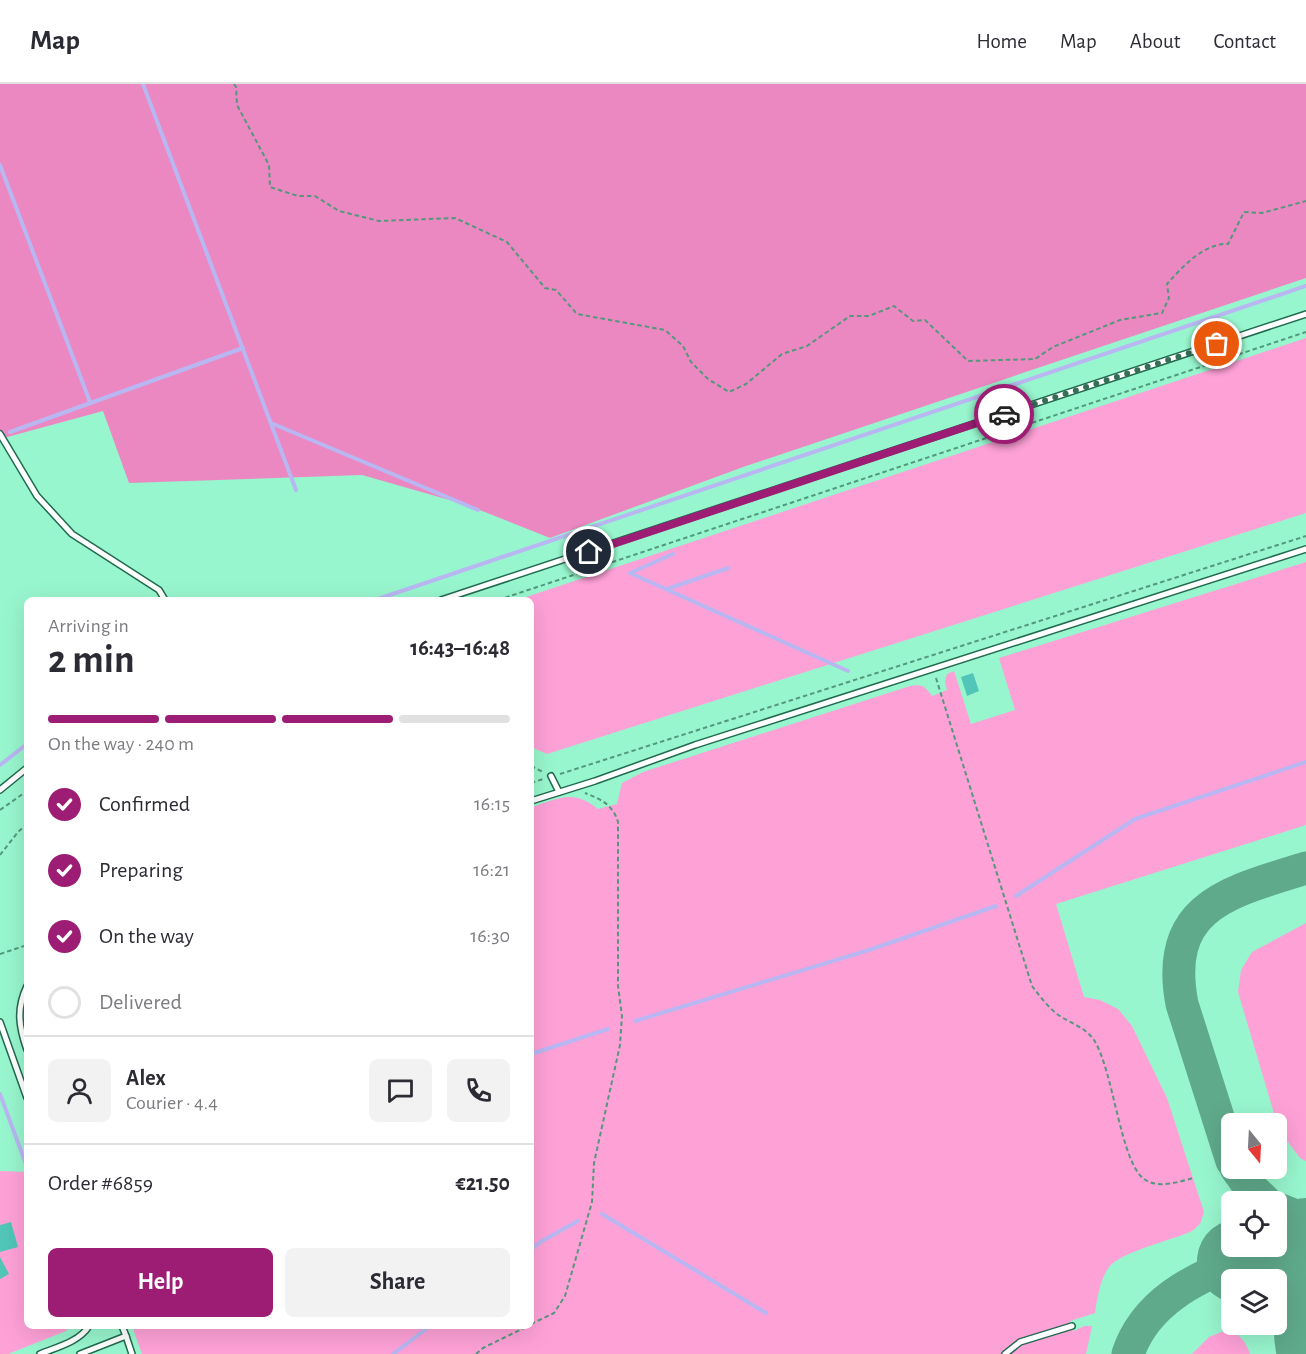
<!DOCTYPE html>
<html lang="en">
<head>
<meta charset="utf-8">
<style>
	:root { --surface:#fff; --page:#f2f2f3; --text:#2b2b33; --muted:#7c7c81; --line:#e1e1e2; --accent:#9c1d73 }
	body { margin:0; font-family:"Alegreya Sans",sans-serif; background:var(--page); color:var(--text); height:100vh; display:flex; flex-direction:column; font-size:22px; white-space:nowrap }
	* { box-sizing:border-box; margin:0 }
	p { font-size:20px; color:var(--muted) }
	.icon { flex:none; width:33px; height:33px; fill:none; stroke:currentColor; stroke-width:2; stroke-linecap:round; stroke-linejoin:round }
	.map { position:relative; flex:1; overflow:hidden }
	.details { position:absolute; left:24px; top:513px; width:510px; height:732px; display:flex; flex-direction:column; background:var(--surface); border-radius:9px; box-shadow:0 6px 24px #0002 }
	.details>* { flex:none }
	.needle { width:39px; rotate:162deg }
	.tools { position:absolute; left:1221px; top:1029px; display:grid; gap:12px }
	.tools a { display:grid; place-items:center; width:66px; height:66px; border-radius:9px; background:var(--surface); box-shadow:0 6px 24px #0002; font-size:30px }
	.pin { position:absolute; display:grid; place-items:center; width:51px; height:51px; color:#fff; margin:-26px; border:3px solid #fff; border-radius:50%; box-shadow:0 2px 6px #0007 }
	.courier { position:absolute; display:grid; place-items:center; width:60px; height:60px; margin:-30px; border:4px solid #9c1d73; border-radius:50%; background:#fff; color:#222; box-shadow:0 2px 8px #0007 }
	.overview em { font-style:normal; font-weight:700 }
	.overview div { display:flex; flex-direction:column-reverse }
	.overview { display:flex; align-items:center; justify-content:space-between; height:102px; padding:0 24px }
	h1 { font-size:39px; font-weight:700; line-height:45px }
	.bar { display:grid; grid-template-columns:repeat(4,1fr); gap:9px 6px; align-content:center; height:72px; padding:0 24px }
	.bar i { height:8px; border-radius:4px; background:var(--line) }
	.bar .current { background:var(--accent) }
	.bar p { grid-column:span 4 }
	.line { display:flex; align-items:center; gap:15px; padding:0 24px; border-top:2px solid var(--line) }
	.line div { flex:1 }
	.round { display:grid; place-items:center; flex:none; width:63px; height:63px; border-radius:9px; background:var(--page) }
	ol { padding:0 24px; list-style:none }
	li { display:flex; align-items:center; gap:18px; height:66px }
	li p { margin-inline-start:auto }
	li .icon { padding:6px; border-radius:50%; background:var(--accent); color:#fff; stroke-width:4 }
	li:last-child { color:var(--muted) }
	li i { width:33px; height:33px; border:3px solid var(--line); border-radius:50% }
	.button { display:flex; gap:12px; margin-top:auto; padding:12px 24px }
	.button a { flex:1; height:69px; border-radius:9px; background:var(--accent); color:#fff; font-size:24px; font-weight:700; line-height:69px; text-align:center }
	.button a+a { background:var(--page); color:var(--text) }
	header { display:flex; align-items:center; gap:36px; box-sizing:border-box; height:84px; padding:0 30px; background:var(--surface); border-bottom:2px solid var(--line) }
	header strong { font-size:28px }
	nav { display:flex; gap:33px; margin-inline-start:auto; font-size:21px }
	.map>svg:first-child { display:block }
	.green { fill:#fea1d7 }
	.forest { fill:#eb88c2 }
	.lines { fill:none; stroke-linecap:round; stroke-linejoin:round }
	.stream { stroke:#b8b7f2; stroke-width:4 }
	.taxiway { stroke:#60aa8c; stroke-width:33 }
	.runway { stroke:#60aa8c; stroke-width:84 }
	.building { fill:#50c5b8 }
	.lane-casing { stroke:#206a4f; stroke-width:8 }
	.path { stroke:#53987c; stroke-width:2; stroke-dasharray:4.5 3; stroke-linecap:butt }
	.lane { stroke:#fff; stroke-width:5 }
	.done { stroke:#356f58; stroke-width:6; stroke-dasharray:0 10.8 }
	.route { stroke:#9c1d73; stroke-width:8 }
</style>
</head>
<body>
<header>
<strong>Map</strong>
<nav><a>Home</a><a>Map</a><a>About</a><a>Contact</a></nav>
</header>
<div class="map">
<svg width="1306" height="1270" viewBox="0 0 1306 1270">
	<rect width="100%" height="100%" fill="#98f6ce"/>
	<g class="green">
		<path d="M1306,254V429L547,670L531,663V516H517Z"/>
		<path d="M1306,478V741L1056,820L1084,913L1100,916L1118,925L1132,942L1167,1014L1204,1128L1200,1140L1192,1147C1173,1156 1120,1168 1109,1183C1100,1195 1097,1215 1095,1229L1070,1237L1074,1247L1084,1242H1092L1086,1270H142L132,1242H531V723C558,715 573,704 598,725L617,720L622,699L643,688L910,602C922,600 925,602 932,612L947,606L945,598L947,590L954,587L971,640L1015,626L999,574Z"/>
		<path d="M1306,839V1077L1300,1074L1279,1046L1238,908L1241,886L1252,868Z"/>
		<path d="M0,1087L26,1088L27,1090V1242H69L66,1247L8,1270H0Z"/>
		<path d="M1224,1247C1239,1248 1245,1256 1250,1270H1192L1209,1253Z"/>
	</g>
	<path class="forest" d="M0,0H1306V194L746,382L550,454L467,421L362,391L129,399L103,327L0,355Z"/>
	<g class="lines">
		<g class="stream">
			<path d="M143,0L296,406"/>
			<path d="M0,81L90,318"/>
			<path d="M271,339L478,426"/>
			<path d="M10,348L243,264"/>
			<path d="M673,470L630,489L848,587"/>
			<path d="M667,505L728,484"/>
			<path d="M375,516L1306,202"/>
			<path d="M0,681L27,660"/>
			<path d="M1016,812L1135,735L1306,678"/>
			<path d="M635,937L869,866L996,822"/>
			<path d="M531,970L608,945"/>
			<path d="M0,1010L27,1083"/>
			<path d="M602,1130L766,1229"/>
			<path d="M531,1165L542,1157L578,1137"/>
			<path d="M393,1270L430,1242"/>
		</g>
		<g class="taxiway">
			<path d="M1232,1077L1182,920C1163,821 1230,808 1306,784"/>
			<path d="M1236,1084L1248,1101L1266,1118"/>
			<path d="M1276,1124L1306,1136"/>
			<path d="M1259,1162L1269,1196"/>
			<path d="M1128,1270C1145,1219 1193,1195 1239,1177"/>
			<path d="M1293,1270C1287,1240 1291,1213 1306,1186"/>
		</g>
		<path class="runway" d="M1239,1177L1306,1156"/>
	</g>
	<g class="building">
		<path d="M973,589L979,607L967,612L961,593Z"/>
		<path d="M11,1138L18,1163L0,1168V1141Z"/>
		<path d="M0,1173L9,1190L0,1195Z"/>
	</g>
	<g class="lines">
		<defs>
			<g id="lane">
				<path d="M0,350L37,412L72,450L159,506L165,516"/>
				<path d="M441,516L1306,230"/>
				<path d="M551,692L559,708"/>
				<path d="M0,706L27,684"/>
				<path d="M531,717L595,697L695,661L1306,465"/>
				<path d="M27,902C16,925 19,943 27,966"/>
				<path d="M0,938L27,1014"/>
				<path d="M126,1252L132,1270"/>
				<path d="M40,1270C57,1263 79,1258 89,1242"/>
				<path d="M80,1270L126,1252L122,1242"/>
				<path d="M1005,1270L1020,1258L1072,1242"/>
			</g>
		</defs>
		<use href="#lane" class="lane-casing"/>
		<g class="path">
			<path d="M234,0L236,3L237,21L269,81L270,103L298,112H315L339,127L379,137L455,134L507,158L545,204L556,206L577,230L665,246L683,262L691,278L708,295L729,308L746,300L782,270L807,262L850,232H869L894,222L913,237L925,236L968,277L1035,275L1053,263L1120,236L1162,229L1169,214L1167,200C1182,183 1204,159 1228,160L1244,128L1262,129L1306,117"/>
			<path d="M498,516L1306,248"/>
			<path d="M936,594L1032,902C1039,911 1047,922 1057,930C1069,939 1084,942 1094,956C1114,988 1120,1077 1144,1095C1157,1105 1179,1098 1193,1094"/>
			<path d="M531,682L543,688"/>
			<path d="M560,690L1306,452"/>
			<path d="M531,699L543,695"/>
			<path d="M0,726L27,707"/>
			<path d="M0,771L18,748L27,740"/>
			<path d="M0,870L27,861"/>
			<path d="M531,1240L554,1229L565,1212L592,1118L594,1079L620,961L622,932L618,902V738C613,721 601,715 585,709"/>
			<path d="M476,1270L483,1264L528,1242"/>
		</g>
		<use href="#lane" class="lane"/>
	</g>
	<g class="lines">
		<path class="done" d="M1004,330L1217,260"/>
		<path class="route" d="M589,468L1004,330"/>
	</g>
</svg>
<div class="tools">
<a><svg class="needle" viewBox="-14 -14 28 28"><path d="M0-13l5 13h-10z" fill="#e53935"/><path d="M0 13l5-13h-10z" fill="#7c7c81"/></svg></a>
<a><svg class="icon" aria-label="locate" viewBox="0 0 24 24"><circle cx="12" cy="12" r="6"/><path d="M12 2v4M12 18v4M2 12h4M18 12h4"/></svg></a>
<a><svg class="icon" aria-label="layers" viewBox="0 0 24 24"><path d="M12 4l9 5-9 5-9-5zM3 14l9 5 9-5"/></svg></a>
</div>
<div class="pin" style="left:1217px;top:260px;background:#ea580c"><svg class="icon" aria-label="bag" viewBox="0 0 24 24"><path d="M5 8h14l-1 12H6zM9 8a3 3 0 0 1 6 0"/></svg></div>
<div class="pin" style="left:589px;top:468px;background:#1f2937"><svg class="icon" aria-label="home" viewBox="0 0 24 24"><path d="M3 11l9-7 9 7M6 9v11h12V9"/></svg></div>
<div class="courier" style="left:1004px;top:330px"><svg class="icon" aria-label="car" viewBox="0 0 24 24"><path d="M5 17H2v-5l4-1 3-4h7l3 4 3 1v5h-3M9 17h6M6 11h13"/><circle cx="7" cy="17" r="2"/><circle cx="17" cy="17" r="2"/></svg></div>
<section class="details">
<div class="overview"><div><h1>2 min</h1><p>Arriving in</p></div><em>16:43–16:48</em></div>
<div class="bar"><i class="current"></i><i class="current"></i><i class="current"></i><i></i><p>On the way · 240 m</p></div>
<ol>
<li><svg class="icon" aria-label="check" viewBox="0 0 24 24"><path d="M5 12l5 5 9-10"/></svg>Confirmed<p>16:15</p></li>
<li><svg class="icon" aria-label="check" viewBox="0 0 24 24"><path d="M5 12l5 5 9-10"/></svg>Preparing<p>16:21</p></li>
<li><svg class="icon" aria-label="check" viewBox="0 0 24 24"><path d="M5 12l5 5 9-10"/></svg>On the way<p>16:30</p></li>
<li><i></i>Delivered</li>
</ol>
<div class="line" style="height:108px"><a class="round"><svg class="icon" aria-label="person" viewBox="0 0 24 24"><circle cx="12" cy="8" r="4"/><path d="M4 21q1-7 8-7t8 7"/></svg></a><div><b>Alex</b><p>Courier · 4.4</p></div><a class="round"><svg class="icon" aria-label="chat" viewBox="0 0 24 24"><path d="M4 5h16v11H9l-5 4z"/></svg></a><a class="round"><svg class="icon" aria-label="phone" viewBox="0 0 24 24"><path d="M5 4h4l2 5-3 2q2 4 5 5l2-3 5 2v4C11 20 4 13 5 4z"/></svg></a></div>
<div class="line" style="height:78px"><div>Order #6859</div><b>€21.50</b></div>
<div class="button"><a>Help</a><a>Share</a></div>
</section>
</div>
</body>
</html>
